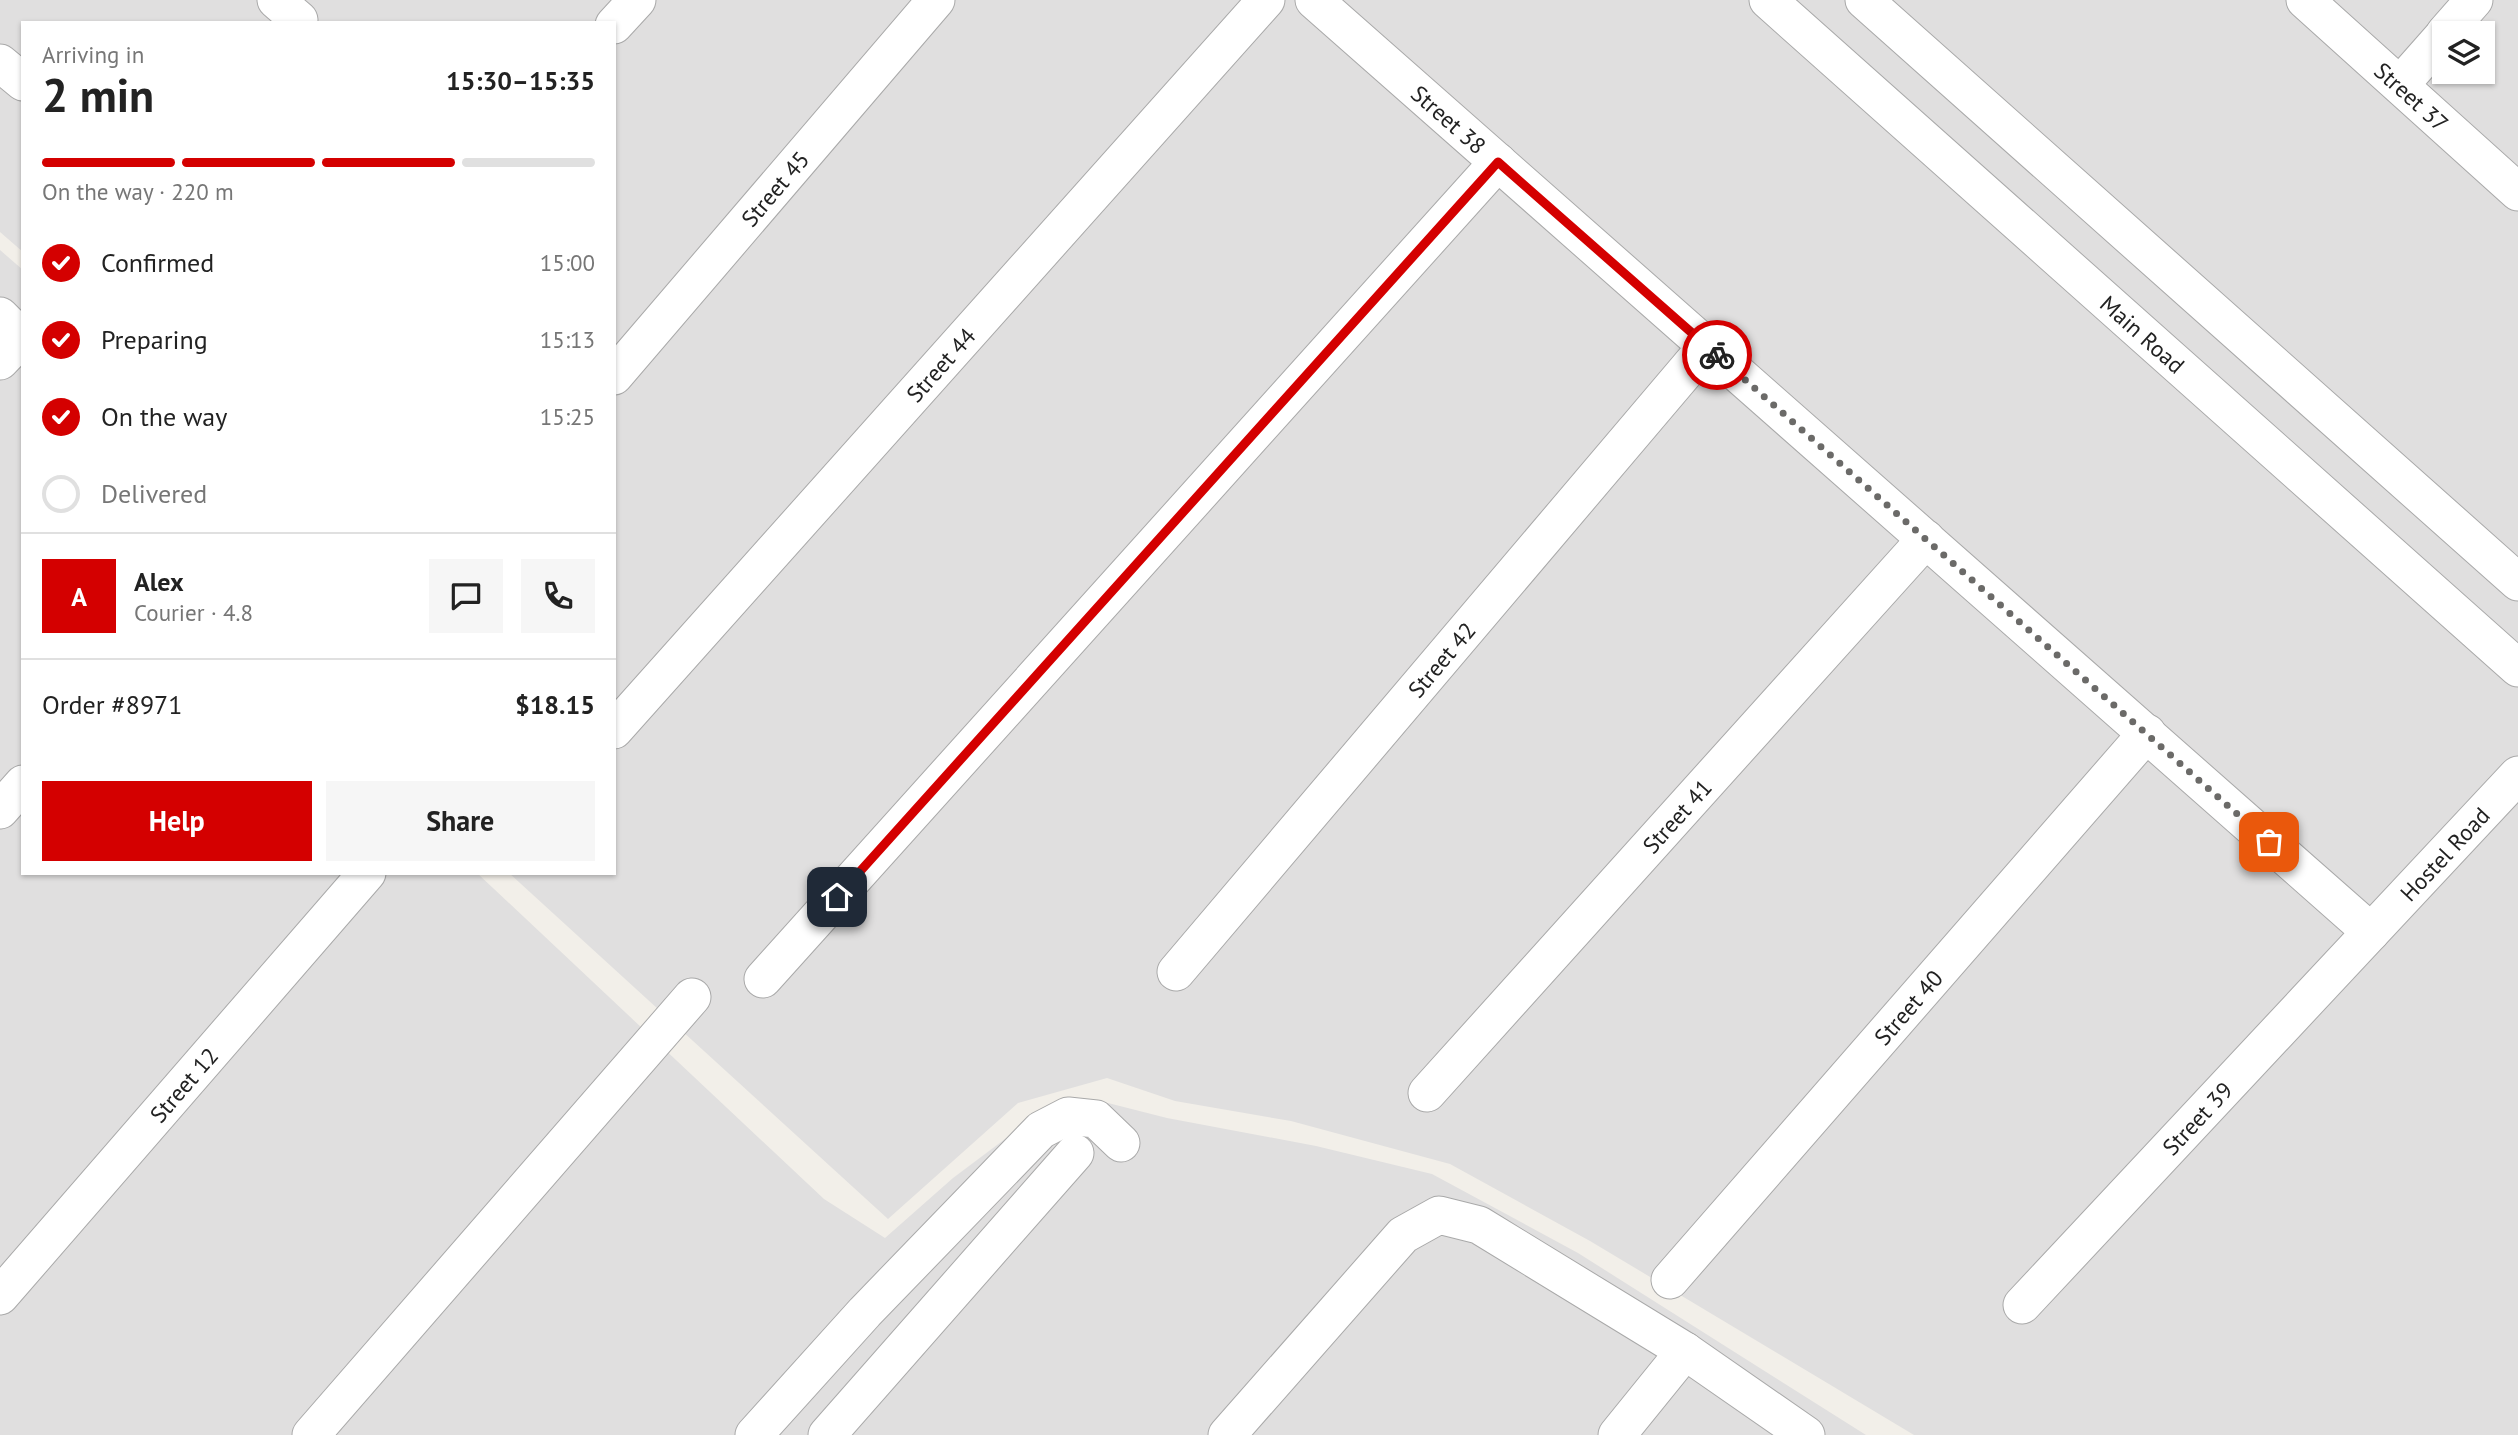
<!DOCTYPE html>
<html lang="en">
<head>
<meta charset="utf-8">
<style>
	:root { --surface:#fff; --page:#f6f6f6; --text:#222; --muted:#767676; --line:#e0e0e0; --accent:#d40000 }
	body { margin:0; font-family:"PT Sans",sans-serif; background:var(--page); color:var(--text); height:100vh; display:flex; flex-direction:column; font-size:26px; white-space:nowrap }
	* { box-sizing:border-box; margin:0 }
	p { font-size:23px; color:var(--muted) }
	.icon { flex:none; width:38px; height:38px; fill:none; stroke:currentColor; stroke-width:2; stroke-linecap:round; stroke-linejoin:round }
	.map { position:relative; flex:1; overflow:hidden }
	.drawer { position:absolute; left:21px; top:21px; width:595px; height:854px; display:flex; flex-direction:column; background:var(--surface); border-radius:0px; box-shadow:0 2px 5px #0004 }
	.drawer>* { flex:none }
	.fabs { position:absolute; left:2432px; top:21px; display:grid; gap:14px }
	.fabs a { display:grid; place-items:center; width:63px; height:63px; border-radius:0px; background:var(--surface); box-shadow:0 2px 5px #0004; font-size:35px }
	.pin { position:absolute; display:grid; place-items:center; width:60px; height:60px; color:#fff; margin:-30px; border-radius:14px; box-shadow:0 4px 10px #0006 }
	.courier { position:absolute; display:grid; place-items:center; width:70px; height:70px; margin:-35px; border:5px solid #d40000; border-radius:50%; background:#fff; color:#222; box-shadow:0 2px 9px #0007 }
	.head em { font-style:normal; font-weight:600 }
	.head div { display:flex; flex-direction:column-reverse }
	.head { display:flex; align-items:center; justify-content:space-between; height:119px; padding:0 21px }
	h1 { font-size:46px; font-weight:600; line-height:52px }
	.bar { display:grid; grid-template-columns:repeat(4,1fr); gap:10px 7px; align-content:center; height:84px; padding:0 21px }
	.bar i { height:9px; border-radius:5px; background:var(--line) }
	.bar .current { background:var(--accent) }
	.bar p { grid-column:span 4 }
	.line { display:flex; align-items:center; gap:18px; padding:0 21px; border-top:2px solid var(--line) }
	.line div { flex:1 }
	.round { display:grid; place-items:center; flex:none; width:74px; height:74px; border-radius:0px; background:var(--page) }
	ol { padding:0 21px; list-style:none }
	li { display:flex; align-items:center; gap:21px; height:77px }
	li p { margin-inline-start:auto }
	li .icon { padding:7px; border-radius:50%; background:var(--accent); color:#fff; stroke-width:4 }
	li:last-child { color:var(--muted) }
	li i { width:38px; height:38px; border:4px solid var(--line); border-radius:50% }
	.button { display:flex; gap:14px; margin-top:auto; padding:14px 21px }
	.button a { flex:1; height:80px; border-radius:0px; background:var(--accent); color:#fff; font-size:28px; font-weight:600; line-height:80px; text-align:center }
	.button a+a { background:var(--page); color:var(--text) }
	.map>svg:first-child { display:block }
	.residential { fill:#e0dfdf; fill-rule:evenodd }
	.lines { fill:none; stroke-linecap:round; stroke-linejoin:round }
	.street-casing { stroke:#a9a9a9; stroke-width:39 }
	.street { stroke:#fff; stroke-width:37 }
	.done { stroke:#6b6a68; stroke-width:7; stroke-dasharray:0 12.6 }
	.route { stroke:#d40000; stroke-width:9 }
	.labels { text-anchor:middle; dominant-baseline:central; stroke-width:5; stroke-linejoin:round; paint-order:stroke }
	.street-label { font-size:23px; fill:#222; stroke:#fff }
</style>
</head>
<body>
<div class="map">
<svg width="2518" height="1435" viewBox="0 0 2518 1435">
	<rect width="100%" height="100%" fill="#f2efe9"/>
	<g class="residential">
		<path d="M0,0H2518V1435H1914L1590,1241L1450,1164L1291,1121L1175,1101L1107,1078L1018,1103L888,1219L509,873H614V23H23V252L0,232ZM2445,33H2483V72H2445Z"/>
		<path d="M0,250L23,270V873H477L824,1199L885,1238L953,1178L1025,1124L1108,1103L1167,1118L1316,1146L1432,1174L1578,1253L1866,1435H0Z"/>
	</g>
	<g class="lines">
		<defs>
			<g id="street">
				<path d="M276,0L299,20"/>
				<path id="s1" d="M1314,0L2371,932"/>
				<path id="s2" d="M1768,0L2518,668"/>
				<path d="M1864,0L2518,582"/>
				<path id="s3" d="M2305,0L2518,192"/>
				<path d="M614,25L637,0"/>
				<path d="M2445,33L2474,0"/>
				<path d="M0,63L23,82"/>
				<path d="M2400,85L2445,34"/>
				<path d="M0,316L22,338L0,361"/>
				<path id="s4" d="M614,376L936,0"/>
				<path id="s5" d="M614,730L1266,0"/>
				<path d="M0,810L23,784"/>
				<path id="s6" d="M1176,972L1707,346"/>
				<path d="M763,979L1498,162"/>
				<path id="s7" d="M1427,1093L1926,539"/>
				<path id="s8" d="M1670,1280L2147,733"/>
				<path id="s9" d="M0,1296L367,873"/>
				<path id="s10" d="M2022,1305L2518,775"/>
				<path d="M311,1435L692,997"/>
				<path d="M754,1435L865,1312L1041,1130L1068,1116L1096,1119L1121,1143"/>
				<path d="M827,1435L1075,1153"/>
				<path d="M1227,1435L1403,1235L1439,1215L1479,1225L1685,1351L1806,1435"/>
				<path d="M1617,1435L1685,1351"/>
			</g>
		</defs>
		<use href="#street" class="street-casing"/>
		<use href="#street" class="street"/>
	</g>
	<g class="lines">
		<path class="done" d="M1717,355L2269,842"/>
		<path class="route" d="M837,897L1498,162L1717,355"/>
	</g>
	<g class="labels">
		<g class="street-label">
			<text stroke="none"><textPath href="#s3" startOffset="144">Street 37</textPath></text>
			<text stroke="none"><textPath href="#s1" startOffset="180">Street 38</textPath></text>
			<text stroke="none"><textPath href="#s4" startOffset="247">Street 45</textPath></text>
			<text stroke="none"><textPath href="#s2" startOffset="502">Main Road</textPath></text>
			<text stroke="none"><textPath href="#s5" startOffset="490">Street 44</textPath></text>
			<text stroke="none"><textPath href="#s6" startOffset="410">Street 42</textPath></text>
			<text stroke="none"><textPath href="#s7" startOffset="373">Street 41</textPath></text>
			<text stroke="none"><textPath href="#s10" startOffset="618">Hostel Road</textPath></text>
			<text stroke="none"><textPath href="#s8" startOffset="362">Street 40</textPath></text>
			<text stroke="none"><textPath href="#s9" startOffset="280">Street 12</textPath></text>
			<text stroke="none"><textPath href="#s10" startOffset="256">Street 39</textPath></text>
		</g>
	</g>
</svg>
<div class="fabs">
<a><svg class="icon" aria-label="layers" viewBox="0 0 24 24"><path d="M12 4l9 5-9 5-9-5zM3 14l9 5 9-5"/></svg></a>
</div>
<div class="pin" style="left:2269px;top:842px;background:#ea580c"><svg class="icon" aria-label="bag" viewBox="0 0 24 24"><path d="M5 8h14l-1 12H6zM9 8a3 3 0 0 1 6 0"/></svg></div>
<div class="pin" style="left:837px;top:897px;background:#1f2937"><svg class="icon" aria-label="home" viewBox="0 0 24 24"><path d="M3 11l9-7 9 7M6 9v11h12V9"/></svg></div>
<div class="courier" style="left:1717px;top:355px"><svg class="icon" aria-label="bike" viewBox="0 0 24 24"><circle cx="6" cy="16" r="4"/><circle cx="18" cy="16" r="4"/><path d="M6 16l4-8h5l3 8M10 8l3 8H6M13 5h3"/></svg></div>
<section class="drawer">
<div class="head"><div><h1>2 min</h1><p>Arriving in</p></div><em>15:30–15:35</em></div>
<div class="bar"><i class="current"></i><i class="current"></i><i class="current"></i><i></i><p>On the way · 220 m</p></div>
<ol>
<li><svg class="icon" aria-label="check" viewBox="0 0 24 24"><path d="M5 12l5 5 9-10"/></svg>Confirmed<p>15:00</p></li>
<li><svg class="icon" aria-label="check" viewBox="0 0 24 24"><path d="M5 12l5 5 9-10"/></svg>Preparing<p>15:13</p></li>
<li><svg class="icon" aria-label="check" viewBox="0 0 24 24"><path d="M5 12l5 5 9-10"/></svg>On the way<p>15:25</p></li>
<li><i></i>Delivered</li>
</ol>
<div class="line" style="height:126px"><b class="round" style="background:var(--accent);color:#fff">A</b><div><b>Alex</b><p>Courier · 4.8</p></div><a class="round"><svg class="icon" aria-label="chat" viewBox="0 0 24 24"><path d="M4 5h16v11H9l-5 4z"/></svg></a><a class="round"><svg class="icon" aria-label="phone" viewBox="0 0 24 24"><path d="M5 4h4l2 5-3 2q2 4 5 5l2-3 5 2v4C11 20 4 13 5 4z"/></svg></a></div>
<div class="line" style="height:91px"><div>Order #8971</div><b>$18.15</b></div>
<div class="button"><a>Help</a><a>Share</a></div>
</section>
</div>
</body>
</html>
